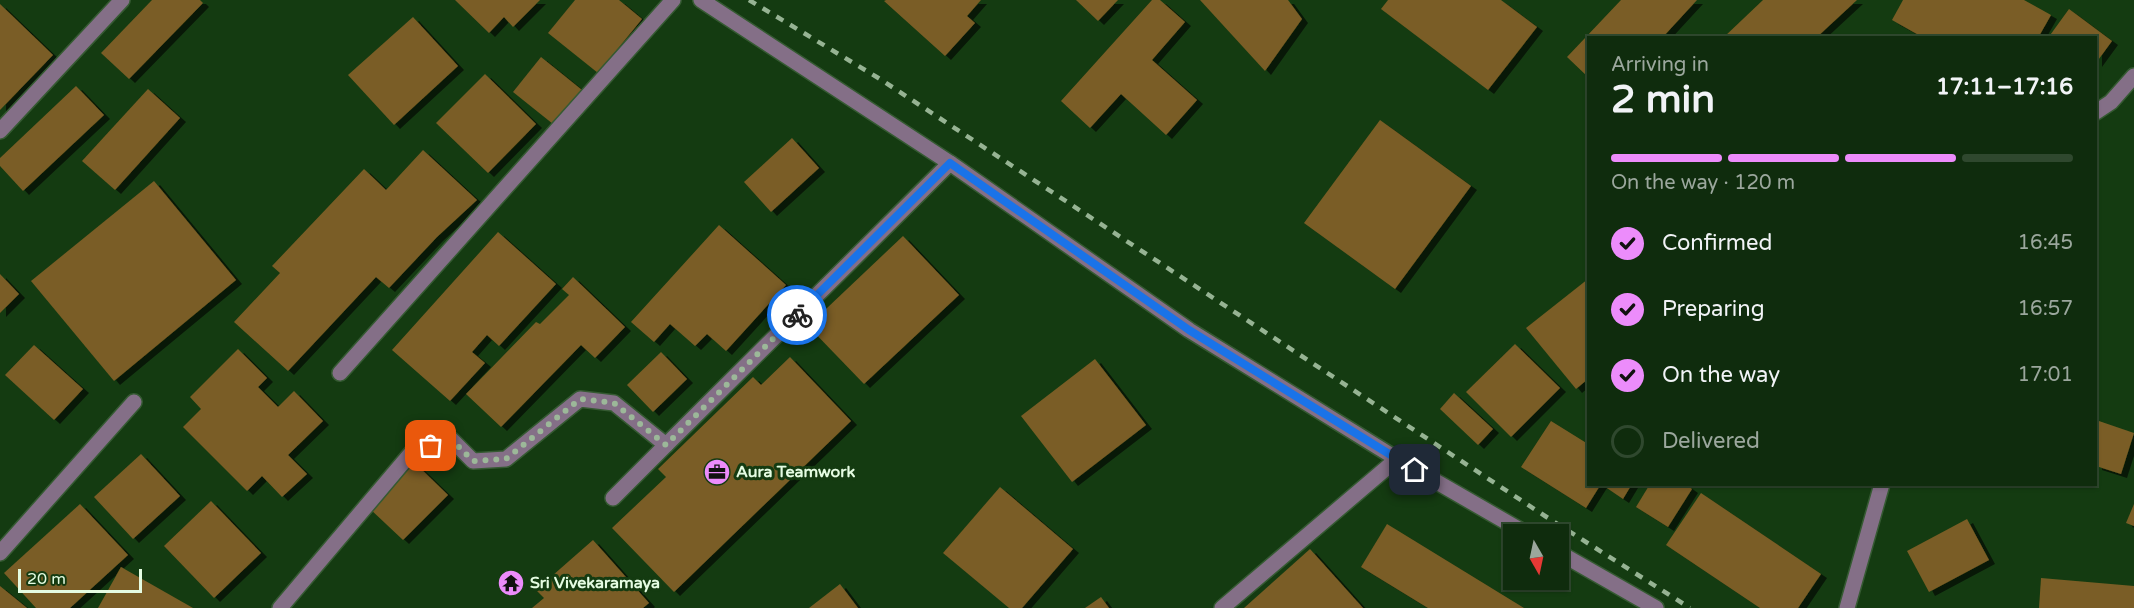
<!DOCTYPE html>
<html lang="en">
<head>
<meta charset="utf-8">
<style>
	:root { --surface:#0f2c0d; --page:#1d381b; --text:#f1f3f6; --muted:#9ba79d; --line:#2f482e; --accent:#ec8cfb }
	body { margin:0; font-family:"Varela Round",sans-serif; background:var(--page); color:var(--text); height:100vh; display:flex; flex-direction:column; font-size:22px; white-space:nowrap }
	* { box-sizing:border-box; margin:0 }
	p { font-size:20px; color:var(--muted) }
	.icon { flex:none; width:33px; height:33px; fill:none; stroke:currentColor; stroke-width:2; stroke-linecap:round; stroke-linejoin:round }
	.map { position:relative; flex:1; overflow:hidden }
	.sheet { position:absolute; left:1587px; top:36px; width:510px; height:450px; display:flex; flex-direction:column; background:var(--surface); border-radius:0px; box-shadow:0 2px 4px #0004,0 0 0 2px var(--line) }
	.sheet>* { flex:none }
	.needle { width:39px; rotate:171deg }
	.tools { position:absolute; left:1503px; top:524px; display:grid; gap:12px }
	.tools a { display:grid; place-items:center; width:66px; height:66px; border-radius:0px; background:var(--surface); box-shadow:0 2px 4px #0004,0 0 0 2px var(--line); font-size:30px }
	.scale { position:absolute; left:18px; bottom:15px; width:124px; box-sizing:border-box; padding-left:6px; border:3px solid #e5fce2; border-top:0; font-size:16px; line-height:21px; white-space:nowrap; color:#e5fce2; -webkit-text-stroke:4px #143b11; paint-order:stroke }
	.pin { position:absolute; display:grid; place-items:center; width:51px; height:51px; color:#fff; margin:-26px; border-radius:12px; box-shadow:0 3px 9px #0006 }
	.courier { position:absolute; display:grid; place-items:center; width:60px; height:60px; margin:-30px; border:4px solid #1a73e8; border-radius:50%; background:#fff; color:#222; box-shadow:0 2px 8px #0007 }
	.summary em { font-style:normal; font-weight:800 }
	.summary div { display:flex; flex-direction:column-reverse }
	.summary { display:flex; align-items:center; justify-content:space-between; height:102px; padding:0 24px }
	h1 { font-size:39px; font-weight:800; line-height:45px }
	.bar { display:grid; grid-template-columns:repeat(4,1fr); gap:9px 6px; align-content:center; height:72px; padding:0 24px }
	.bar i { height:8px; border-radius:4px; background:var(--line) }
	.bar .current { background:var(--accent) }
	.bar p { grid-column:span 4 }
	ol { padding:0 24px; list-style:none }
	li { display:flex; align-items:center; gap:18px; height:66px }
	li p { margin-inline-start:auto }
	li .icon { padding:6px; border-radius:50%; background:var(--accent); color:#111; stroke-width:4 }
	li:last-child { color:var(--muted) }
	li i { width:33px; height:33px; border:3px solid var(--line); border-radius:50% }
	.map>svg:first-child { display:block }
	.building { fill:#7a5d25; filter:url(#shadow) }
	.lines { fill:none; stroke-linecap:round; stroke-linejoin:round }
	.minor-casing { stroke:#355a32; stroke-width:18 }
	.minor { stroke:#846f87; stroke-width:15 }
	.rail { stroke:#96b393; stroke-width:4.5; stroke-dasharray:8 8; stroke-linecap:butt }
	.done { stroke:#9cb899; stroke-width:6; stroke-dasharray:0 10.8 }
	.route { stroke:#1a73e8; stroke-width:8 }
	.labels { text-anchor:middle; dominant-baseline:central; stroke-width:6; stroke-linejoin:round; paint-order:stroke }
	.poi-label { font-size:16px; font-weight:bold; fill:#e5fce2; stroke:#143b11; text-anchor:start }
</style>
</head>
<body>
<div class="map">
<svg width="2134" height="608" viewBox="0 0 2134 608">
	<defs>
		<filter id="shadow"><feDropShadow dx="6" dy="4" stdDeviation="0" flood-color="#0009"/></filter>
	</defs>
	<rect width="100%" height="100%" fill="#143b11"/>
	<g class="building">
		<path d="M152,0H200L203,3L129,79L101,53Z"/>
		<path d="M455,0H540L513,27L504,17L489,33Z"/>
		<path d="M575,0H619L642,19L598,73L548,33Z"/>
		<path d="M886,0H981L967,16L975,23L945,56L884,1Z"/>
		<path d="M1076,0H1118L1098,21Z"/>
		<path d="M1152,0H1160L1185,22L1152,60L1197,100L1166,135L1121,94L1090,128L1061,101Z"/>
		<path d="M1200,0H1288L1302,19L1265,71Z"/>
		<path d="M1388,0H1501L1537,27L1488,90L1381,9Z"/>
		<path d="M1621,0H1697L1662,38H1588V77L1567,57Z"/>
		<path d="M1763,0H1857L1816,38H1723Z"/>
		<path d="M1903,0H2024L2051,15L2038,38H1924L1892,20Z"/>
		<path d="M0,4L53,55L0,110Z"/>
		<path d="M2069,9L2112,41L2096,63V38H2048Z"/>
		<path d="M413,17L458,66L394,125L348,75Z"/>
		<path d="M541,57L582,90L553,124L513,92Z"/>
		<path d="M485,74L536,124L488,173L436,123Z"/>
		<path d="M76,86L104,115L23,191L0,166V158Z"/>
		<path d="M148,89L180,118L115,190L82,161Z"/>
		<path d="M1380,120L1471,186L1395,289L1304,223Z"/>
		<path d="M792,138L819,168L771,212L744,182Z"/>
		<path d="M423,150L477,200L437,237L389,288L376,277L288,371L234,322L280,273L272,266L364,169L386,190Z"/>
		<path d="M154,181L236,280L114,381L31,281Z"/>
		<path d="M719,225L786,285L726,351L707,334L695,346L670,324L654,342L631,322Z"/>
		<path d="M498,232L556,284L499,346L487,335L472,352L485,363L450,401L392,350Z"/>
		<path d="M903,236L959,295L864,384L808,326Z"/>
		<path d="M0,274L19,294L0,313Z"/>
		<path d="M573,277L625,327L595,358L581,345L501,427L466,394L536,322L540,324L569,295L562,289Z"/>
		<path d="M1588,279V379L1576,389L1526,328Z"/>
		<path d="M1515,344L1560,388L1511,437L1466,392Z"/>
		<path d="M34,345L83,389L54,420L5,375Z"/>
		<path d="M238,349L267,378L258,387L278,407L294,391L323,421L288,455L307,474L282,497L262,476L247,491L183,427L201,409L190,397Z"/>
		<path d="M661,352L687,379L653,412L627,385Z"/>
		<path d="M790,357L851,421L674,592L612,528L666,477L658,469L753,377L761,385Z"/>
		<path d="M1095,359L1146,425L1072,482L1021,416Z"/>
		<path d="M1454,393L1493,429L1478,445L1440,409Z"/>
		<path d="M2096,420L2134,433L2121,474L2096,466Z"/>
		<path d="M1551,421L1588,444V484H1601L1586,508L1521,467Z"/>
		<path d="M141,454L180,496L133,539L94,497Z"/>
		<path d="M415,463L448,495L403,540L369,508Z"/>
		<path d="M1601,484H1632L1623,499Z"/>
		<path d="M1650,484H1685L1692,489L1668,527L1636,507Z"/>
		<path d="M1000,487L1073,549L1022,608H1009L943,553Z"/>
		<path d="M1701,493L1821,574L1798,608H1760L1666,545Z"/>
		<path d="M211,501L261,553L214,598L164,546Z"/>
		<path d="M80,504L128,555L70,608H36L4,573Z"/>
		<path d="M2134,504V526L2126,523Z"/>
		<path d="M1967,519L1989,560L1929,592L1907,551Z"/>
		<path d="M1387,524L1524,608H1428L1361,567Z"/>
		<path d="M593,540L649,603L643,608H532L544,598L536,590Z"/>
		<path d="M1310,549L1363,608H1244Z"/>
		<path d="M121,567L193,608H98Z"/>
		<path d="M2041,578L2134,586V608H2039Z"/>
		<path d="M840,584L858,608H809Z"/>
		<path d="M0,586L27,608H0Z"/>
		<path d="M1101,597L1109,608H1085Z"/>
	</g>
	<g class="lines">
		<defs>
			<g id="minor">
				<path d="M701,0L950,163L1189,330L1397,459L1527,534"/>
				<path d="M2096,112L2111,102L2134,76"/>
				<path d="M0,131L122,0"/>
				<path d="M340,373L673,0"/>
				<path d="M613,498L666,445"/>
				<path d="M1558,552L1656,608"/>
				<path d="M0,553L134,402"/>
				<path d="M280,608L412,452L451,439L473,461L506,459L580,399L614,403L666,445L950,163"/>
				<path d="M1222,608L1397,459"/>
				<path d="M1847,608L1882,484"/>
			</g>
		</defs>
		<use href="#minor" class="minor-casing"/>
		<use href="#minor" class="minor"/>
		<path class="rail" d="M749,0L880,79L1545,516L1690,608"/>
	</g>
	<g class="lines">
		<path class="done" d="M431,446L451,439L473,461L506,459L580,399L614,403L666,445L797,315"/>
		<path class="route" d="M797,315L950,163L1189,330L1415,470"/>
	</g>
	<defs>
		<symbol id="office-disc" viewBox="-11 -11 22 22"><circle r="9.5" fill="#ec8cfb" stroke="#143b11"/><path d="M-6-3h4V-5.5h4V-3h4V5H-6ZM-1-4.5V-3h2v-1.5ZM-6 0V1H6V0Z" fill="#111"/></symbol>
		<symbol id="temple-disc" viewBox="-11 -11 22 22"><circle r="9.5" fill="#ec8cfb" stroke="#143b11"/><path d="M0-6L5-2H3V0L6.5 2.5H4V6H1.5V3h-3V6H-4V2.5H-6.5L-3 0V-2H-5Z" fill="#111"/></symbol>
	</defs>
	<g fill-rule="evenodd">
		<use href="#office-disc" x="702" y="457" width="30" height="30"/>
		<use href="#temple-disc" x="496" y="568" width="30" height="30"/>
	</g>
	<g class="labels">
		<g class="poi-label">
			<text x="736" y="472">Aura Teamwork</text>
			<text x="530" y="583">Sri Vivekaramaya</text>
		</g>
	</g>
</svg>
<div class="tools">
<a><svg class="needle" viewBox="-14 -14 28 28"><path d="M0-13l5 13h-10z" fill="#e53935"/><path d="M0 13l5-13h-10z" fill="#9ba79d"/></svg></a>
</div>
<div class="scale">20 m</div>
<div class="pin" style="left:431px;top:446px;background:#ea580c"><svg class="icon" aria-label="bag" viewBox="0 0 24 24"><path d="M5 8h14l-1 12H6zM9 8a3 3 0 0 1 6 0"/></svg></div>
<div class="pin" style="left:1415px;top:470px;background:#1f2937"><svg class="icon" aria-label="home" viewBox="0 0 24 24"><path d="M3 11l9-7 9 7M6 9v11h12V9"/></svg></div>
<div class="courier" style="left:797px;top:315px"><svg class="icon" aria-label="bike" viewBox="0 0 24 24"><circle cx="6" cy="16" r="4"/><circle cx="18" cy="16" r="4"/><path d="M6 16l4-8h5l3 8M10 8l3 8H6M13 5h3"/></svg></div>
<section class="sheet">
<div class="summary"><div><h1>2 min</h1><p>Arriving in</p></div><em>17:11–17:16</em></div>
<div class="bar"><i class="current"></i><i class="current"></i><i class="current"></i><i></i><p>On the way · 120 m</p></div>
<ol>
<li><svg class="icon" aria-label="check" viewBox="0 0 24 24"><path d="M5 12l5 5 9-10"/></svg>Confirmed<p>16:45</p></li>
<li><svg class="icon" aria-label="check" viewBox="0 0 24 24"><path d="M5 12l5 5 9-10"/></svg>Preparing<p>16:57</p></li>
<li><svg class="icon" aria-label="check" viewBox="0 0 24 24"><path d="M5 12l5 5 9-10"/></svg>On the way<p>17:01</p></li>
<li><i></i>Delivered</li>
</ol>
</section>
</div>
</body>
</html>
